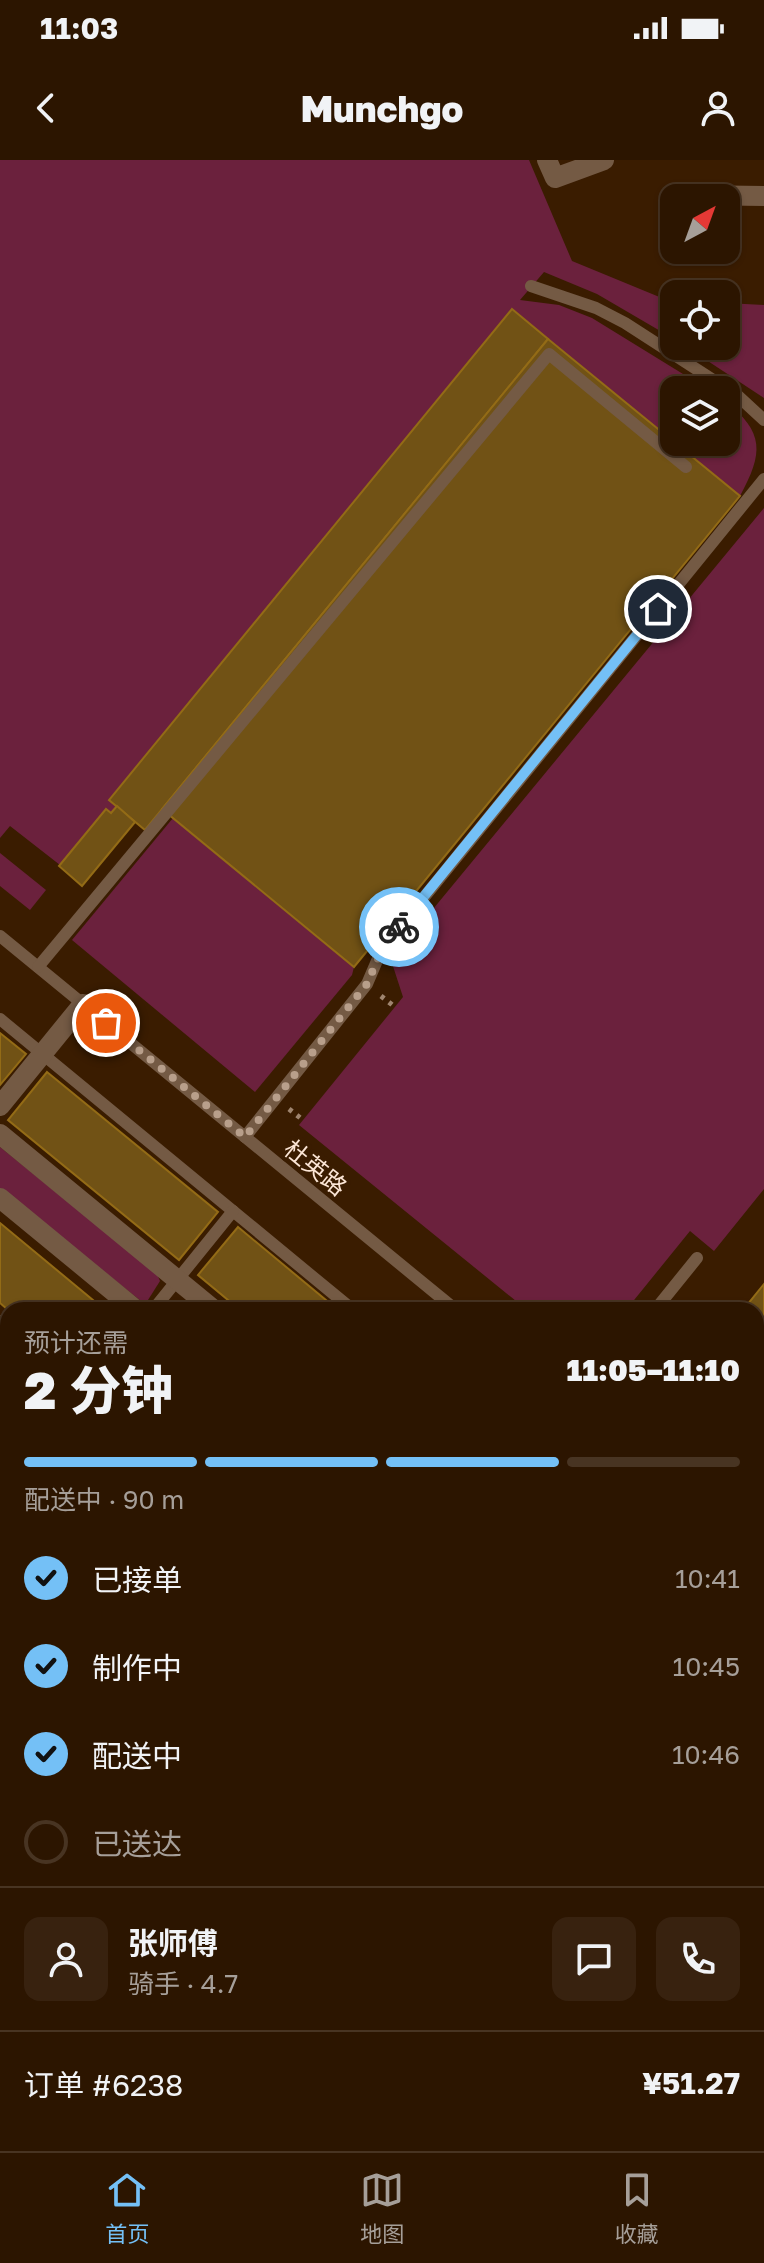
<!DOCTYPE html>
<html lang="zh">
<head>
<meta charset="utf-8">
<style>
	:root { --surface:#2c1500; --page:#38220f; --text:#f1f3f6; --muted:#a69f99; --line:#483422; --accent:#74c0f6 }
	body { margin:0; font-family:"Golos Text","Noto Sans SC",sans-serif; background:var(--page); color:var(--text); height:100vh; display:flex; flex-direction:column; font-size:30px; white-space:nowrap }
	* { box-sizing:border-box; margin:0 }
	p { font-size:26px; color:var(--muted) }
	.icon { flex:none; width:44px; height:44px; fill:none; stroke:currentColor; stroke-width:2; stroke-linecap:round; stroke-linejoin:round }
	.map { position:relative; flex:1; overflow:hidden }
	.side { position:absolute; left:0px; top:1142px; width:764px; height:850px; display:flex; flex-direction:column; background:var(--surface); border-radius:24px 24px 0 0; box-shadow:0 2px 6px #0004,0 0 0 2px var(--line) }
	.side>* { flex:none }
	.needle { width:52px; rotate:41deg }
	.buttons { position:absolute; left:660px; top:24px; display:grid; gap:16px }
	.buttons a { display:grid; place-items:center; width:80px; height:80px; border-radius:16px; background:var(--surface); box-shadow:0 2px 6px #0004,0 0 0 2px var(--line); font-size:40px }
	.pin { position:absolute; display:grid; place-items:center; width:68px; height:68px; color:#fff; margin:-34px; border:4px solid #fff; border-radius:50%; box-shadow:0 2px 8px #0007 }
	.courier { position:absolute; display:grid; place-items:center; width:80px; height:80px; margin:-40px; border:6px solid #74c0f6; border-radius:50%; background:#fff; color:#222; box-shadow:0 2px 10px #0007 }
	.overview em { font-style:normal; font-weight:800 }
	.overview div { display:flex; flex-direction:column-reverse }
	.overview { display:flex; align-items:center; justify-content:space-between; height:136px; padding:0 24px }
	h1 { font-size:52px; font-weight:800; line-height:60px }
	.bar { display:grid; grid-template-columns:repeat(4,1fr); gap:12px 8px; align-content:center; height:96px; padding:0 24px }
	.bar i { height:10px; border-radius:6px; background:var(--line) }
	.bar .on { background:var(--accent) }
	.bar p { grid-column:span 4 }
	.line { display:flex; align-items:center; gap:20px; padding:0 24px; border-top:2px solid var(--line) }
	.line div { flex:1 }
	.round { display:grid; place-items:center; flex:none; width:84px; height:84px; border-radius:16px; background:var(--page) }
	ol { padding:0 24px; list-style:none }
	li { display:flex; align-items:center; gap:24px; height:88px }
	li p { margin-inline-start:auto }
	li .icon { padding:8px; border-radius:50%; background:var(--accent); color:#111; stroke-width:4 }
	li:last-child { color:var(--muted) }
	li i { width:44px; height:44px; border:4px solid var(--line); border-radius:50% }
	.status { display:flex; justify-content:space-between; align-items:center; height:56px; padding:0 40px; background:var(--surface); direction:ltr }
	.status svg { height:22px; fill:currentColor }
	header { display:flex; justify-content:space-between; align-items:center; height:104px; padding:0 24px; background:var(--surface); font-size:36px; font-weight:800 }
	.tabs { display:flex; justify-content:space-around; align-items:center; height:112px; border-top:2px solid var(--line); background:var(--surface); font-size:22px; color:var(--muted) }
	.tabs a { display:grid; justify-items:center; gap:4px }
	.tabs .on { color:var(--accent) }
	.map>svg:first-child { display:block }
	.green { fill:#6b213d }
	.building { fill:#715215; stroke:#936b16; stroke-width:2 }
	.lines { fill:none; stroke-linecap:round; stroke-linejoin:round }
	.path { stroke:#9f856f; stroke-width:5; stroke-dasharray:4 6; stroke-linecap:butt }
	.service { stroke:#745a44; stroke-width:12 }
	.minor { stroke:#745a44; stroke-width:20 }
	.done { stroke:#b89f8b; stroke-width:8; stroke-dasharray:0 14.4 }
	.route { stroke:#74c0f6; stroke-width:10 }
	.labels { text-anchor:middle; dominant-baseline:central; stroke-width:8; stroke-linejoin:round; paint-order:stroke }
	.street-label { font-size:24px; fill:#fce6d6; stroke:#3a1c00 }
</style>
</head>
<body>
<div class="status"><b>11:03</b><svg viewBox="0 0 49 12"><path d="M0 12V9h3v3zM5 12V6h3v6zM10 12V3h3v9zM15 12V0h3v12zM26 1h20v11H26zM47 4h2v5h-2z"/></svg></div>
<header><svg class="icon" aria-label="back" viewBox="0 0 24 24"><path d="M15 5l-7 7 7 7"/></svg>Munchgo<svg class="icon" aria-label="person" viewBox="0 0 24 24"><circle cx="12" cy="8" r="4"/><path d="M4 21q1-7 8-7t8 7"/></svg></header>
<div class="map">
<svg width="764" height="1991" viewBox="0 0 764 1991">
	<rect width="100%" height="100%" fill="#3a1c00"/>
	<g class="green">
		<path d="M0,0H529L572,101L674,143V179L597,134L544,112L520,140L559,145L592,158L709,230H674V282L512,150L110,640L117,646L111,653L106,650L60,705L10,666L0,678Z"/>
		<path d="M726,143L764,145V238L685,186H726Z"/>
		<path d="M726,241C764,273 764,292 740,336L674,282H726Z"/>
		<path d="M764,348V1029L714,1091L690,1071L626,1150H527L299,965L403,837L391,800Z"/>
		<path d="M173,658L354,807L352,815L255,932L72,780Z"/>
		<path d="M0,693L46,730L30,750L0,726Z"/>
		<path d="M0,987L157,1114L160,1121L148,1140L141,1141L0,1029Z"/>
		<path d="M0,1703L8,1710V1813L0,1823Z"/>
	</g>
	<g class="building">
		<path d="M512,149L548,179L145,670L109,640Z"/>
		<path d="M548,179L740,336L354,807L162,649Z"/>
		<path d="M117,646L135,662L82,726L59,706L106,649L111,653Z"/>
		<path d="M0,873L26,894L0,925Z"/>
		<path d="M47,912L218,1052L179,1100L8,960Z"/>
		<path d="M0,1063L105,1150H8L0,1143Z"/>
		<path d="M238,1067L338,1150H240L198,1115Z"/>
		<path d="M764,1124V1208L756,1201V1150H743Z"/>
		<path d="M8,1268V1299L0,1292V1278Z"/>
		<path d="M0,1407L8,1414V1494L0,1487Z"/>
		<path d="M756,1489L764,1496V1593L756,1587Z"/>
		<path d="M0,1582L8,1589V1668L0,1662Z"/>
		<path d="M8,1898V1984H277L271,1991H3L0,1989V1908Z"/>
	</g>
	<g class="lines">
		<g class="path">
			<path d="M381,836L395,847"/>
			<path d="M289,949L303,960"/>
		</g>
		<g class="service">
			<path d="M531,126L596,148L625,163L738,236L764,260"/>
			<path d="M0,776L456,1150"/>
			<path d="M38,807L549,194L686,307"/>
			<path d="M0,859L353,1150"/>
			<path d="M245,977L367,824L382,789L764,319"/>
			<path d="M153,1150L233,1051"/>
			<path d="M655,1150L697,1098"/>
			<path d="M0,1161L8,1167"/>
			<path d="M0,1330L8,1336"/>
			<path d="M0,1381L8,1388"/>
			<path d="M756,1396L764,1402"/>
			<path d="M0,1508L8,1515"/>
			<path d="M0,1548L8,1555"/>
			<path d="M756,1648L764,1655"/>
			<path d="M756,1759L764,1758"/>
			<path d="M0,1857L8,1847"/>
			<path d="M756,1872L764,1870"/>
			<path d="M396,1991L417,1984"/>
			<path d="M662,1991V1984"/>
		</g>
		<g class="minor">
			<path d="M547,0L555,18L604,0"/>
			<path d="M689,35L764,36"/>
			<path d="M0,946L83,844"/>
			<path d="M0,974L214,1150"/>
			<path d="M0,1038L136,1150"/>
			<path d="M0,1246L8,1237"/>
			<path d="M0,1676L8,1683"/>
		</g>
	</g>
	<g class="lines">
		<path class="done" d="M106,863L245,977L367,824L382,789L399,767"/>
		<path class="route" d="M399,767L658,449"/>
	</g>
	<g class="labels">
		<g class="street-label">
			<text transform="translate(316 1007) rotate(39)">杜英路</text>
		</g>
	</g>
</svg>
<div class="buttons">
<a><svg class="needle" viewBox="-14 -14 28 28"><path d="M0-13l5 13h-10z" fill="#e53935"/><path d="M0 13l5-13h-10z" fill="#a69f99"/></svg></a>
<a><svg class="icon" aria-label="locate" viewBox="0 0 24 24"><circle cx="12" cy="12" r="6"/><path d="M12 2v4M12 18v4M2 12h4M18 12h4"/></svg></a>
<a><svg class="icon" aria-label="layers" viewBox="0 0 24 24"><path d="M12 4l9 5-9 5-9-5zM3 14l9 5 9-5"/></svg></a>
</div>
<div class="pin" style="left:106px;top:863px;background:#ea580c"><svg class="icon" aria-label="bag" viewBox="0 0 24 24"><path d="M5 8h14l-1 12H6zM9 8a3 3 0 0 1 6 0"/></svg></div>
<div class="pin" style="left:658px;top:449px;background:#1f2937"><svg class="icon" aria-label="home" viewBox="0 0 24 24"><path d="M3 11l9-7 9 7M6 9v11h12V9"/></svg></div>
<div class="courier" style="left:399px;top:767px"><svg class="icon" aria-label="bike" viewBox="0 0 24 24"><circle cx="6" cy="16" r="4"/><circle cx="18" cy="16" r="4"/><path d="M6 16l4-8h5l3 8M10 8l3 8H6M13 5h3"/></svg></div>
<section class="side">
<div class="overview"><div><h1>2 分钟</h1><p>预计还需</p></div><em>11:05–11:10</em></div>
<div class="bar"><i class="on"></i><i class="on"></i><i class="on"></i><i></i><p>配送中 · 90 m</p></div>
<ol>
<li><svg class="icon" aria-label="check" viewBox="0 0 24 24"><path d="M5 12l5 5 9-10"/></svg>已接单<p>10:41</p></li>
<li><svg class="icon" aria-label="check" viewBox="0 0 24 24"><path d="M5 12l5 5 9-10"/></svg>制作中<p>10:45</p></li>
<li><svg class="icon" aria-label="check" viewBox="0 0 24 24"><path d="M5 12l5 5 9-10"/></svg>配送中<p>10:46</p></li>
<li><i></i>已送达</li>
</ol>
<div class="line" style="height:144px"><a class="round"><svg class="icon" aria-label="person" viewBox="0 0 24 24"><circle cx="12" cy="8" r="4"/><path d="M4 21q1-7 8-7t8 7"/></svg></a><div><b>张师傅</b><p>骑手 · 4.7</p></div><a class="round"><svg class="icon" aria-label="chat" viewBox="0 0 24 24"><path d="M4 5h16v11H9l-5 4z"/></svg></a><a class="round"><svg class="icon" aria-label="phone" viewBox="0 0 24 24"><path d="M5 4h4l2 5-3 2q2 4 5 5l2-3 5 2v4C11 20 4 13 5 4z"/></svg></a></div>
<div class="line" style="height:104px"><div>订单 #6238</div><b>¥51.27</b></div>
</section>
</div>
<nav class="tabs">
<a class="on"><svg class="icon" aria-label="home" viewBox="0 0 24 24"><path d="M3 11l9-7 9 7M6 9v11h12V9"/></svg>首页</a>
<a><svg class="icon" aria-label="map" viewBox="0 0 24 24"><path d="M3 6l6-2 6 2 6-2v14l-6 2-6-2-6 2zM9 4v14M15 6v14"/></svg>地图</a>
<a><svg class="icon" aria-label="saved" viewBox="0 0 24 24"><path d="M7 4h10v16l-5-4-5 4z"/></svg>收藏</a>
</nav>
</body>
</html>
